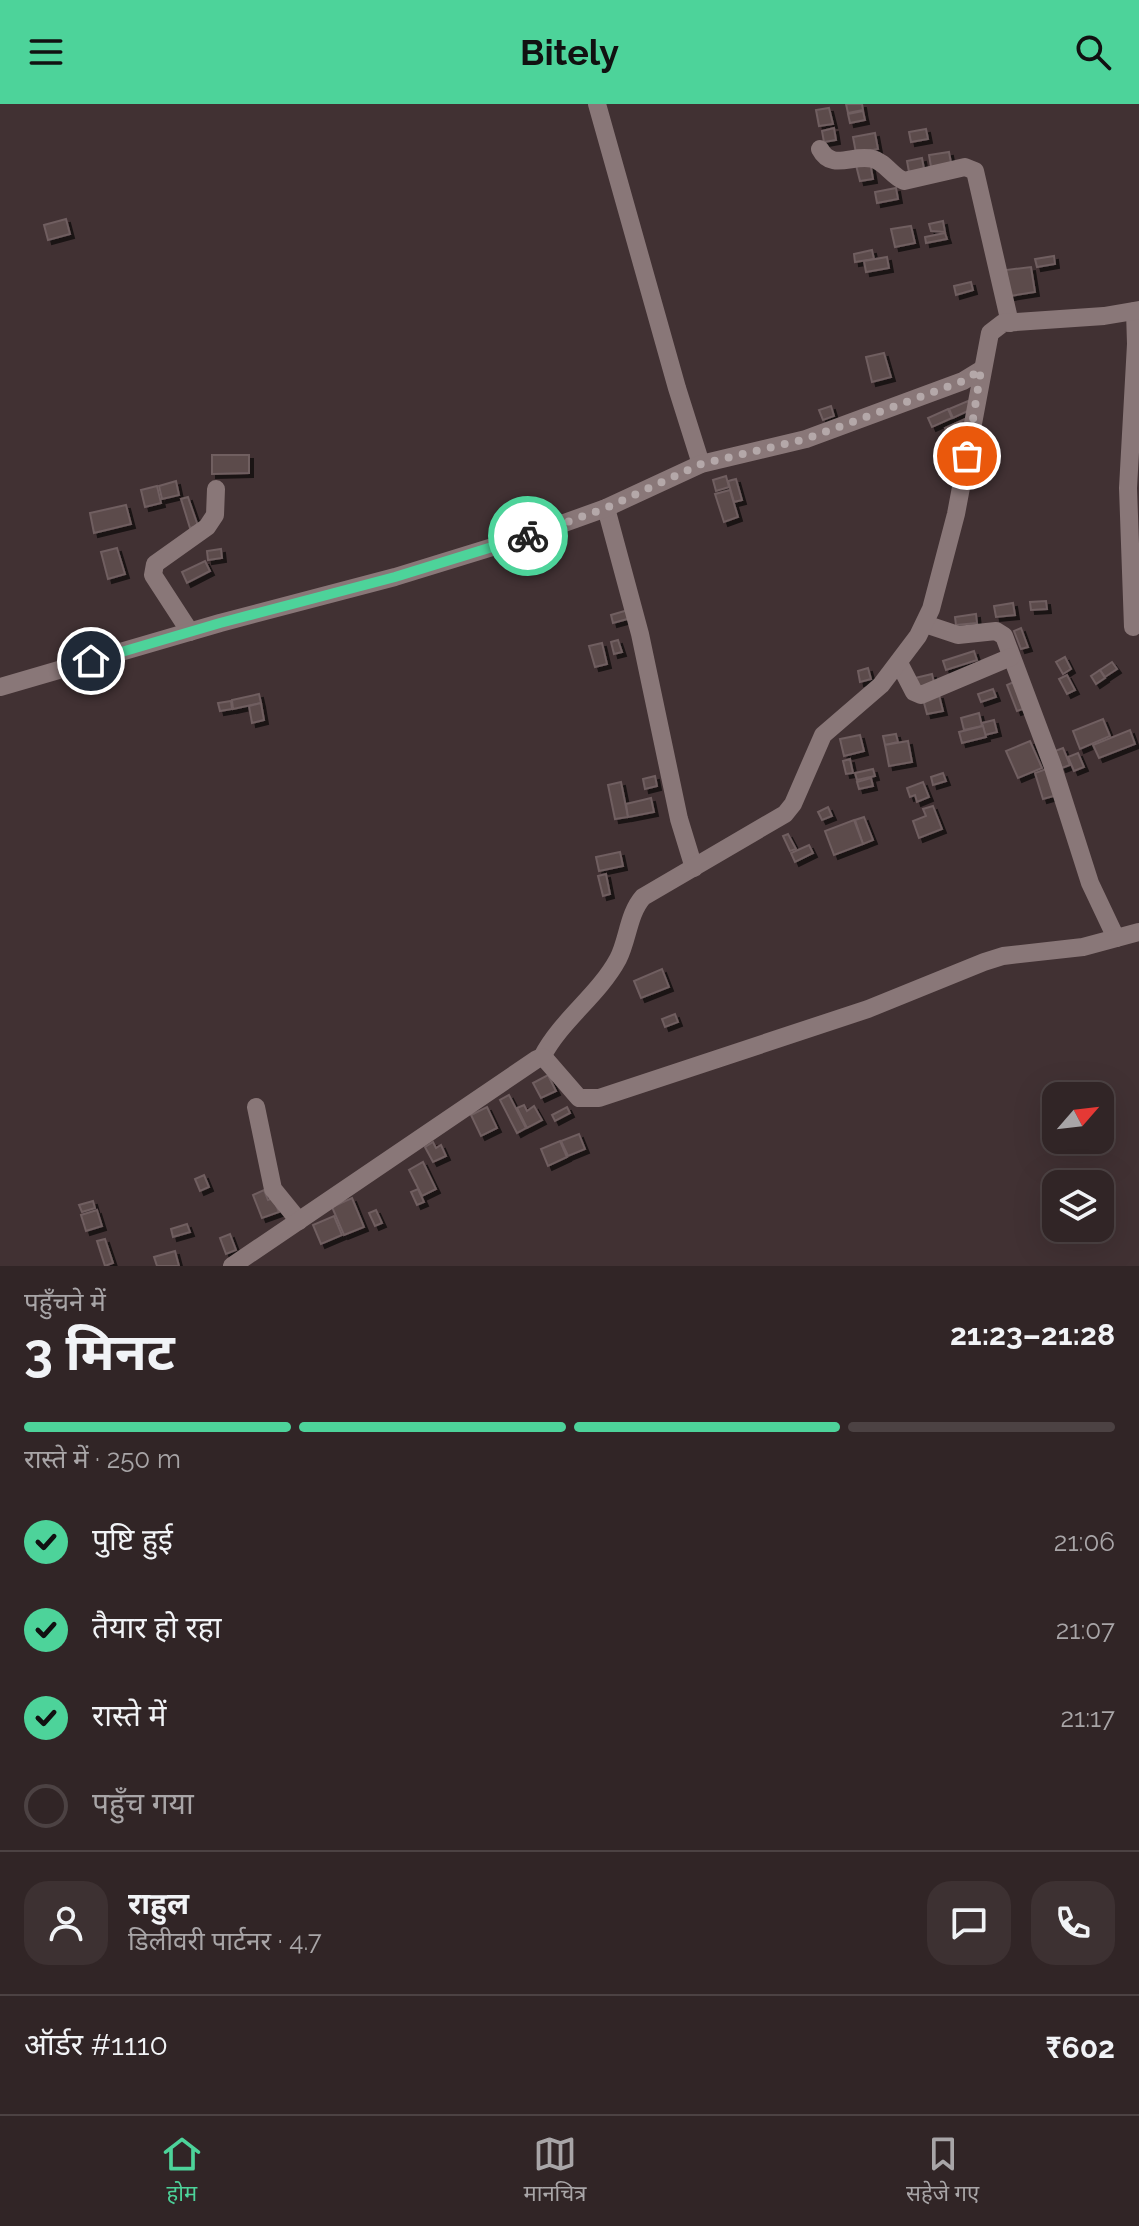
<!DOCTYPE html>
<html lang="hi">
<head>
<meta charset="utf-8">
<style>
	:root { --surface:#312526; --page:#3d3132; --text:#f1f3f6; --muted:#a8a5a7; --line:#4c4243; --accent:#4dd39a }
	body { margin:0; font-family:Raleway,"Noto Sans Devanagari",sans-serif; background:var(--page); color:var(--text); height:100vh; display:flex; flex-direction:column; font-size:30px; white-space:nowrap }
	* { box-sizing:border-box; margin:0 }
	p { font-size:26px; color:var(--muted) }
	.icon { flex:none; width:44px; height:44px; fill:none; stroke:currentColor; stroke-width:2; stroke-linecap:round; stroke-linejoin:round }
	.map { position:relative; height:1162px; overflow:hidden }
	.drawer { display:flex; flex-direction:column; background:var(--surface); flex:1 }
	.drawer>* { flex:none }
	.needle { width:52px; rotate:62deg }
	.controls { position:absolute; left:1042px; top:978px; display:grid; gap:16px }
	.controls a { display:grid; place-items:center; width:72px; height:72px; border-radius:16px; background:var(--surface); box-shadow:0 8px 32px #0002,0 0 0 2px var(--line); font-size:40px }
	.pin { position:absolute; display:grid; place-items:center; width:68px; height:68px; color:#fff; margin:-34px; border:4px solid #fff; border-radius:50%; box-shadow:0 2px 8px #0007 }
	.courier { position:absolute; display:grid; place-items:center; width:80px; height:80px; margin:-40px; border:6px solid #4dd39a; border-radius:50%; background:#fff; color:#222; box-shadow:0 2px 10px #0007 }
	.overview em { font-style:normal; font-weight:700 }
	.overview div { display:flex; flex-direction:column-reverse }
	.overview { display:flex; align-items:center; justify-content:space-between; height:136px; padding:0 24px }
	h1 { font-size:52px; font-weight:700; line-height:60px }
	.bar { display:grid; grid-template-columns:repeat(4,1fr); gap:12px 8px; align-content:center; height:96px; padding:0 24px }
	.bar i { height:10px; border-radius:6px; background:var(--line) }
	.bar .selected { background:var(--accent) }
	.bar p { grid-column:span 4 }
	.line { display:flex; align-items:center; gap:20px; padding:0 24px; border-top:2px solid var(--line) }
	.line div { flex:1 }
	.round { display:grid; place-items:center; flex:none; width:84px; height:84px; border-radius:24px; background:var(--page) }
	ol { padding:0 24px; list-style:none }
	li { display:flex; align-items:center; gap:24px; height:88px }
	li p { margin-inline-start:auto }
	li .icon { padding:8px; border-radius:50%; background:var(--accent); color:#111; stroke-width:4 }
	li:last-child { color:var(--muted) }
	li i { width:44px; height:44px; border:4px solid var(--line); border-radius:50% }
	header { display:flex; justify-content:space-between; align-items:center; height:104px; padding:0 24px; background:var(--accent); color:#111; font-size:36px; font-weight:700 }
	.tabs { display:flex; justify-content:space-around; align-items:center; height:112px; border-top:2px solid var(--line); background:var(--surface); font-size:22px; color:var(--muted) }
	.tabs a { display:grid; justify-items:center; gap:4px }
	.tabs .selected { color:var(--accent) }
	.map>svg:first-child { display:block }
	.building { fill:#5b4b4c; stroke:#705e60; stroke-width:2; filter:url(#shadow) }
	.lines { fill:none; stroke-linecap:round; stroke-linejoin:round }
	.minor { stroke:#897778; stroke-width:18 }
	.done { stroke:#b4a8a9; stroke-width:8; stroke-dasharray:0 14.4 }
	.route { stroke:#4dd39a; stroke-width:10 }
</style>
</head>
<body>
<header><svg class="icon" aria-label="menu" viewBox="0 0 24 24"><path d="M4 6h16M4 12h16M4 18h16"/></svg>Bitely<svg class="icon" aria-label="search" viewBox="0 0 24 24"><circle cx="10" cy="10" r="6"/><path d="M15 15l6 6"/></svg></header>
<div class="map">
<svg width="1139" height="1162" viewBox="0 0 1139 1162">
	<defs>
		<filter id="shadow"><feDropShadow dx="4" dy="4" stdDeviation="0" flood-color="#0009"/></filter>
	</defs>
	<rect width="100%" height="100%" fill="#413133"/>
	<g class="building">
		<path d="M846,0H862L863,6L848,9Z"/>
		<path d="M829,4L833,20L819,22L816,6Z"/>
		<path d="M863,7L865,16L850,19L848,10Z"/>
		<path d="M834,24L836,36L824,38L822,27Z"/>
		<path d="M926,25L928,35L911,38L909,28Z"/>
		<path d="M875,29L878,45L856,49L853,33Z"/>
		<path d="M949,48L951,59L931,63L929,51Z"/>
		<path d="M922,54L924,65L909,68L907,57Z"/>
		<path d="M870,58L873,75L860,77L856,61Z"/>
		<path d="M896,84L898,95L877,99L875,88Z"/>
		<path d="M66,115L70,130L48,136L44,121Z"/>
		<path d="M943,117L945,128L931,127L929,120Z"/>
		<path d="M911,122L915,139L895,143L891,125Z"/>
		<path d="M945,129L947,135L926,139L925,133Z"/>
		<path d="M872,146L874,155L855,158L854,150Z"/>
		<path d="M1054,152L1055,160L1037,163L1035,155Z"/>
		<path d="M887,153L889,164L866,168L864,157Z"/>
		<path d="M1031,163L1035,188L1010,192L1006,166Z"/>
		<path d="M971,178L973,186L956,191L954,182Z"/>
		<path d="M884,249L891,273L872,278L866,253Z"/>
		<path d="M968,297L972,305L953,314L949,305Z"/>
		<path d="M831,302L834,312L823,316L819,306Z"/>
		<path d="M948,305L952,314L932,323L928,314Z"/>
		<path d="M965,315L969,323L948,332L945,324Z"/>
		<path d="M212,351H249V369L212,370Z"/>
		<path d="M726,372L729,383L716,387L713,376Z"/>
		<path d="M736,375L742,396L734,398L728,377Z"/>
		<path d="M176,377L179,391L162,395L159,382Z"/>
		<path d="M157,382L161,399L145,403L141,386Z"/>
		<path d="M730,386L738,413L724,418L715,390Z"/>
		<path d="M188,393L198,422L190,424L181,395Z"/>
		<path d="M126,401L131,420L94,429L90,409Z"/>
		<path d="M117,444L125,470L108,475L101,448Z"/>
		<path d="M221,445L222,454L208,456L207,447Z"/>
		<path d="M205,457L210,467L187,479L182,468Z"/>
		<path d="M1046,497L1047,505L1031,506L1030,498Z"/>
		<path d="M1013,499L1015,511L996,513L994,502Z"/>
		<path d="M628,506L631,514L613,519L611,511Z"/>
		<path d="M976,510L977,519L956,521L955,513Z"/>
		<path d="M1021,524L1028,543L1021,545L1014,527Z"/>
		<path d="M618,536L622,548L614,550L611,538Z"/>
		<path d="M602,539L607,560L595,563L589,542Z"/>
		<path d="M974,547L977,556L946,566L943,557Z"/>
		<path d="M1065,553L1071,565L1063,570L1056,558Z"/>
		<path d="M1112,558L1117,565L1105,573L1100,566Z"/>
		<path d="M868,564L871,575L860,578L858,567Z"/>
		<path d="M1100,566L1105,574L1096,580L1091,572Z"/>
		<path d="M932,570L935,583L918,586L915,574Z"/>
		<path d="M1067,571L1075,586L1067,590L1059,575Z"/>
		<path d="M1018,576L1029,603L1017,607L1007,581Z"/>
		<path d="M993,585L996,593L981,598L978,590Z"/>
		<path d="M259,590L261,599L233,605L232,596Z"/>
		<path d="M939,591L943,607L927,610L923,595Z"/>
		<path d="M231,597L232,605L220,607L218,599Z"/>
		<path d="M261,599L264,616L252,619L249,602Z"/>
		<path d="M979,609L982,622L964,626L961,614Z"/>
		<path d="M1103,615L1110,632L1080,645L1073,627Z"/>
		<path d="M994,616L997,628L985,631L982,619Z"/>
		<path d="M983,622L986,633L962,639L959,628Z"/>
		<path d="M1130,626L1135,640L1099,654L1093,641Z"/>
		<path d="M896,630L898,638L885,641L883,632Z"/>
		<path d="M860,631L864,647L844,652L840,635Z"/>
		<path d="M908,637L912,658L889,662L885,641Z"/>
		<path d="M1030,637L1042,664L1018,674L1006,647Z"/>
		<path d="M1063,644L1070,661L1062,664L1055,647Z"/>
		<path d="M1078,649L1084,663L1074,667L1068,653Z"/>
		<path d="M850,655L853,669L846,670L843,657Z"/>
		<path d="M1049,664L1057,691L1043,695L1035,669Z"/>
		<path d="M873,665L875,672L857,676L855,669Z"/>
		<path d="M943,669L946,677L933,681L931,673Z"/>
		<path d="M655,672L657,682L645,685L643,675Z"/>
		<path d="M871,674L873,682L859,685L857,678Z"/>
		<path d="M621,678L628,713L615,715L608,681Z"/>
		<path d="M923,678L929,693L917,698L915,691L910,693L907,684Z"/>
		<path d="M651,694L654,708L628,713L626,700Z"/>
		<path d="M933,702L942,725L919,734L913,717L926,712L923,705Z"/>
		<path d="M828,703L832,712L822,716L818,708Z"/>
		<path d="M864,713L873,736L863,740L855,716Z"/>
		<path d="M854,716L863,740L834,751L825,727Z"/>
		<path d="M788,730L796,745L790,747L783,732Z"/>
		<path d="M809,741L813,749L795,758L791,749Z"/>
		<path d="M620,748L623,762L599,767L596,753Z"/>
		<path d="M606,770L610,790L603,792L598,772Z"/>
		<path d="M662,865L669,883L641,894L634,877Z"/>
		<path d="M675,910L678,918L665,923L662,915Z"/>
		<path d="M548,971L556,987L541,994L533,979Z"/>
		<path d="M509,991L526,1024L517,1029L500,996Z"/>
		<path d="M524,1001L527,1007L534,1002L542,1016L527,1024L517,1004Z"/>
		<path d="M487,1003L497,1024L481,1032L471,1011Z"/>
		<path d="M567,1003L570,1009L555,1017L552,1011Z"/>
		<path d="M579,1030L585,1045L568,1052L561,1037Z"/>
		<path d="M560,1037L567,1053L548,1062L541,1045Z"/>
		<path d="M433,1038L436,1044L441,1041L446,1052L433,1058L425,1043Z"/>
		<path d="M423,1058L436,1085L422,1092L409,1066Z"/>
		<path d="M204,1071L209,1083L200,1087L195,1075Z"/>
		<path d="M418,1085L424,1098L417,1101L411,1088Z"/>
		<path d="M264,1086L268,1096L273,1094L279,1108L262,1114L253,1091Z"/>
		<path d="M352,1094L364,1123L344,1131L332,1103Z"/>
		<path d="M93,1097L95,1104L82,1108L79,1101Z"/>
		<path d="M97,1106L102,1122L86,1127L81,1111Z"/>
		<path d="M376,1106L382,1119L375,1122L369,1109Z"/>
		<path d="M334,1112L342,1131L321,1140L313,1121Z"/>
		<path d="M187,1120L190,1128L173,1133L171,1125Z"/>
		<path d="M230,1130L236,1146L226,1150L220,1134Z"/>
		<path d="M105,1135L113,1159L105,1162L97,1137Z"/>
		<path d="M175,1147L179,1162H157L154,1153Z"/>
	</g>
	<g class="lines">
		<g class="minor">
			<path d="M597,0L677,284L701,360"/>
			<path d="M820,45C832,68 854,49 873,55C885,58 892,72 904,77L965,63L975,67L1010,219"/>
			<path d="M606,404L640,530L679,715L694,764"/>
			<path d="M925,520L958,531L996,527L1004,532L1052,660L1090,779L1116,834"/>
			<path d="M1133,523L1128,384L1136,240L1135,207"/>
			<path d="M190,528L153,471L155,460L207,423L215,411L216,385"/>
			<path d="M899,559L914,588L921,591L1011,553"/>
			<path d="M0,583L220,519L395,473L528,432L606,404L701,360L806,335L963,277L981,266"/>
			<path d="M542,953C561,916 598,892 618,855C628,836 628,810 643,793L785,710L793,700L823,631L881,581L918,532L931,505L956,410L990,229L1003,219L1104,212L1139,206"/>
			<path d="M256,1003L273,1085L299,1117"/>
			<path d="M232,1162L537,955L542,953L546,956L579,994H599L868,905L984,858L1003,852L1083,843L1139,828"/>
		</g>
	</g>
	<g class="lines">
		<path class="done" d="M528,432L606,404L701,360L806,335L963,277L981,266L967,352"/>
		<path class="route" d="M91,557L220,519L395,473L528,432"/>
	</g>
</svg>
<div class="controls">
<a><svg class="needle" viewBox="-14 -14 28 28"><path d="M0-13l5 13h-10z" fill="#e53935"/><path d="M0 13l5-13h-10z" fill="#a8a5a7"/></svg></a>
<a><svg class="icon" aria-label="layers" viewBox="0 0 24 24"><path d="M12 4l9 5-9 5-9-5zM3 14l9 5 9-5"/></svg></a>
</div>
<div class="pin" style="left:967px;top:352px;background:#ea580c"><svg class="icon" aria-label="bag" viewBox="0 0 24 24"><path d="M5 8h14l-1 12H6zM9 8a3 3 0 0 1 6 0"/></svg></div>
<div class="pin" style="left:91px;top:557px;background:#1f2937"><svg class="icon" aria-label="home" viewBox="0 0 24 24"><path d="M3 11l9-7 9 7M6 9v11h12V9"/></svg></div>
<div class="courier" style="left:528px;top:432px"><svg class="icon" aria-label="bike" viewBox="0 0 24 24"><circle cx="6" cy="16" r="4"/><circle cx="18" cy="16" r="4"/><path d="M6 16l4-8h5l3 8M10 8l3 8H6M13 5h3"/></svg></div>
</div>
<section class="drawer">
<div class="overview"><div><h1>3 मिनट</h1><p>पहुँचने में</p></div><em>21:23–21:28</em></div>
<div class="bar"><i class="selected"></i><i class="selected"></i><i class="selected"></i><i></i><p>रास्ते में · 250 m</p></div>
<ol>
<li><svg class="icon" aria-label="check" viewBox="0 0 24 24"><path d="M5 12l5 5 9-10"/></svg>पुष्टि हुई<p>21:06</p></li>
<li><svg class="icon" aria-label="check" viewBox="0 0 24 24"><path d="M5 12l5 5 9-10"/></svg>तैयार हो रहा<p>21:07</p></li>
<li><svg class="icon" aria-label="check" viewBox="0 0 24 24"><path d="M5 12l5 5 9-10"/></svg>रास्ते में<p>21:17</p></li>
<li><i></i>पहुँच गया</li>
</ol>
<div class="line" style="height:144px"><a class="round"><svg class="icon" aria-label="person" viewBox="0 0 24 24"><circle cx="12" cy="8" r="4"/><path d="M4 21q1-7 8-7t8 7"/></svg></a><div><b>राहुल</b><p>डिलीवरी पार्टनर · 4.7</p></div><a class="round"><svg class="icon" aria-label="chat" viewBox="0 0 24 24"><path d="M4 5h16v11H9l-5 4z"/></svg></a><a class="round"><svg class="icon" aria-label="phone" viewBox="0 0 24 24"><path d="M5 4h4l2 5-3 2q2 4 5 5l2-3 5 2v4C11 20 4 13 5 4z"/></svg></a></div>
<div class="line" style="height:104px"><div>ऑर्डर #1110</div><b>₹602</b></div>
</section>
<nav class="tabs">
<a class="selected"><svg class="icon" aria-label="home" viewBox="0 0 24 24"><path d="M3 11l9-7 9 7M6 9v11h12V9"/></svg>होम</a>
<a><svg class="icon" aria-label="map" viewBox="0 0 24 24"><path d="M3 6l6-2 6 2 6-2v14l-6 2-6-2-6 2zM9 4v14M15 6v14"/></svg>मानचित्र</a>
<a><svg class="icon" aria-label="saved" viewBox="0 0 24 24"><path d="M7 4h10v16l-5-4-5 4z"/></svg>सहेजे गए</a>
</nav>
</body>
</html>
